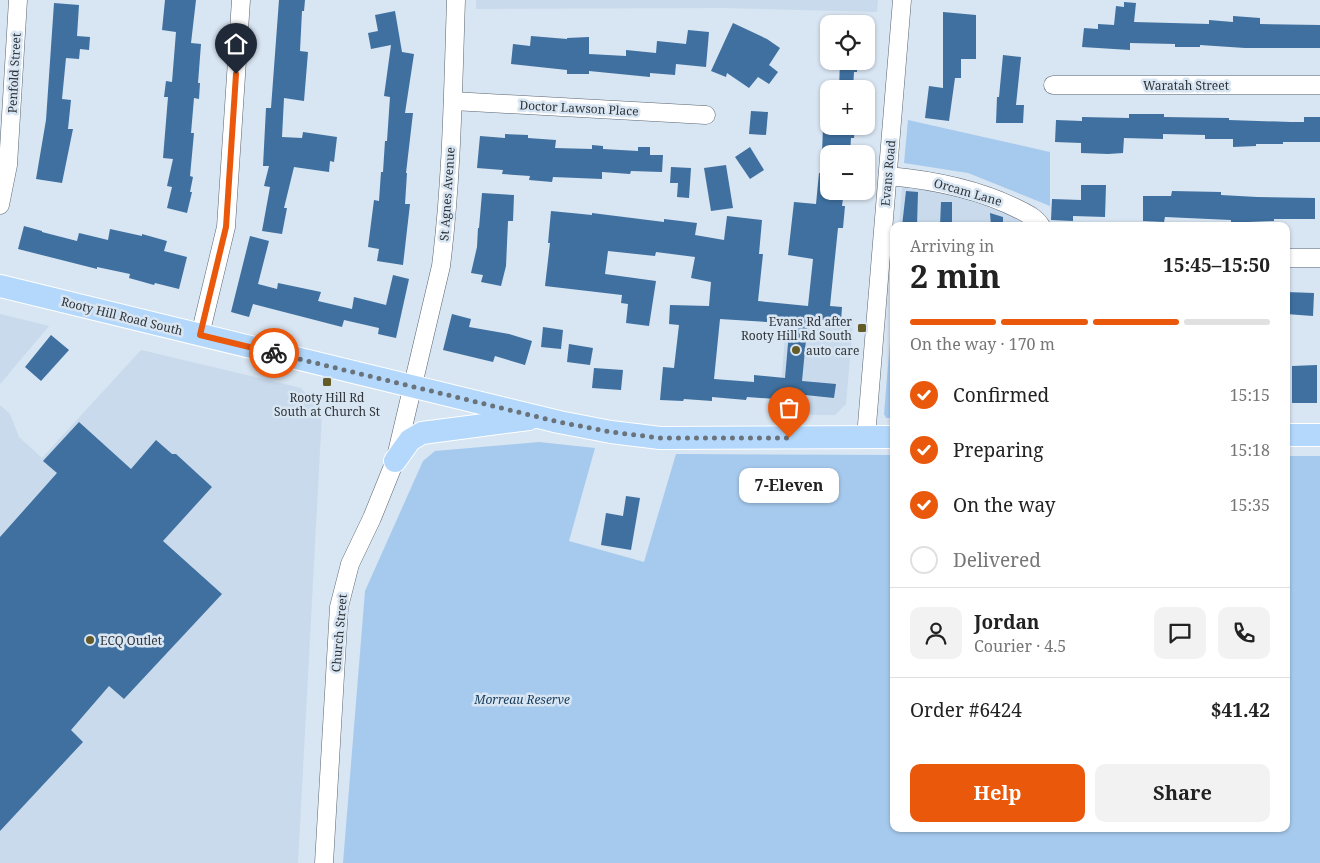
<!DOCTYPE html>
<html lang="en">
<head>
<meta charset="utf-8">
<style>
	:root { --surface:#fff; --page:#f2f2f2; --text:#222; --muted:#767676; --line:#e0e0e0; --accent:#ea580c }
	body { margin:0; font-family:"Noto Serif",serif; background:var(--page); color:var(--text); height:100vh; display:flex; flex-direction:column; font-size:19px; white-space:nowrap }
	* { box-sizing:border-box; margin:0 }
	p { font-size:16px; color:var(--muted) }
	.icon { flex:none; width:28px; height:28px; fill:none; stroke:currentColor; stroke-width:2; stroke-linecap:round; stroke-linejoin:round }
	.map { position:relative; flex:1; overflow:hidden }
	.side { position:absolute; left:890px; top:222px; width:400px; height:610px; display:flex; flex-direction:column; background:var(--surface); border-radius:10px; box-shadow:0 1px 4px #0004 }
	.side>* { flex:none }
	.fabs { position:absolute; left:820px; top:15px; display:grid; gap:10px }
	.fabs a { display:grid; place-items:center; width:55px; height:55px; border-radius:10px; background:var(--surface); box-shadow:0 1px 4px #0004; font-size:25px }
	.pin { position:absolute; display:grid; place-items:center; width:42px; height:42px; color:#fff; margin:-51px -21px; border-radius:50% 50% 50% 0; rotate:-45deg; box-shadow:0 0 5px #0007 }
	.pin .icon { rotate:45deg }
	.courier { position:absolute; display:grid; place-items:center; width:50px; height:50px; margin:-25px; border:4px solid #ea580c; border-radius:50%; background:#fff; color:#222; box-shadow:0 1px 6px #0007 }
	.bubble { position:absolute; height:35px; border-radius:10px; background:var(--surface); box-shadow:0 1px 4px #0004; font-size:16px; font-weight:700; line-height:35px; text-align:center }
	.headline em { font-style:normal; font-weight:700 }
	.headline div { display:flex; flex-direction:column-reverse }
	.headline { display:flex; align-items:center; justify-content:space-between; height:85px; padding:0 20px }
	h1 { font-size:32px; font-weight:700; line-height:38px }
	.bar { display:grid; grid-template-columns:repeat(4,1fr); gap:8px 5px; align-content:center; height:60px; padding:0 20px }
	.bar i { height:6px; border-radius:4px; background:var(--line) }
	.bar .selected { background:var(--accent) }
	.bar p { grid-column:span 4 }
	.line { display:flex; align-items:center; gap:12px; padding:0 20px; border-top:1px solid var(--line) }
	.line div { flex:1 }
	.round { display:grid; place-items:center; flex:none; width:52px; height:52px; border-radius:10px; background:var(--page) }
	ol { padding:0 20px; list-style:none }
	li { display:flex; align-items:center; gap:15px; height:55px }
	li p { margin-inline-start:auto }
	li .icon { padding:5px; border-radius:50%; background:var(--accent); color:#fff; stroke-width:4 }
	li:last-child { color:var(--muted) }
	li i { width:28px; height:28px; border:2px solid var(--line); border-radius:50% }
	.cta { display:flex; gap:10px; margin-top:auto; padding:10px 20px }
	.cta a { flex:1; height:58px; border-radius:10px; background:var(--accent); color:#fff; font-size:20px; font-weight:700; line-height:58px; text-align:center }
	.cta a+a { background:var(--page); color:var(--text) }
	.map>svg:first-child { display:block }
	.built { fill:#c8daec }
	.green { fill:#a6caee }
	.building { fill:#3f709f; fill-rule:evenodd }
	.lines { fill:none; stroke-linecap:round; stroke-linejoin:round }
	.minor-casing { stroke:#5a6570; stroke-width:19 }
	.major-casing { stroke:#fff; stroke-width:24 }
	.minor { stroke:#fff; stroke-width:18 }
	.major { stroke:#b3d8fc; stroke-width:22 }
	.done { stroke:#6a727a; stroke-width:5; stroke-dasharray:0 9 }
	.route { stroke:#ea580c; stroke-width:6 }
	.poi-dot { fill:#645b27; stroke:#d8e5f2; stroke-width:2 }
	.labels { text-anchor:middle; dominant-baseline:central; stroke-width:5; stroke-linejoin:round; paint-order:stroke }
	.street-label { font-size:12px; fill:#2f3439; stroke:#d8e5f2 }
	.poi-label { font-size:12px; fill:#2f3439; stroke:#d8e5f2; text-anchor:start }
	.park-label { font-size:12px; font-style:italic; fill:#13395a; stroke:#d8e5f2 }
</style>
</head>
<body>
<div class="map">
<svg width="1320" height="863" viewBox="0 0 1320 863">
	<rect width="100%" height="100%" fill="#d8e5f2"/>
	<g class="built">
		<path d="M476,0H878L877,12L724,8L476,9Z"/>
		<path d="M903,177L922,179L1041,226H899Z"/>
		<path d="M0,314L49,326L0,384Z"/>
		<path d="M786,323H853L846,404L835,415H779Z"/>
		<path d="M141,350L301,388L322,413L298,863H0V405L10,414L19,437L42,458Z"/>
	</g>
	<g class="green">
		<path d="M908,120L1050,152V206L968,173L904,163Z"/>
		<path d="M894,293V418H886L884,414Z"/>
		<path d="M539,442L595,448L569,541L644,562L676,454L894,455V829H1286V456H1320V863H343L365,591L423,461L435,451Z"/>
	</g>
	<g class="building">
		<path d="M165,0H196L191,43L201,44L198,83H200L199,99L194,98L191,133H194L190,176L193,177L190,192H192L187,213L167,208L172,187L167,186L173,159L163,158L168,97H164L166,81L172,82L176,32L162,30Z"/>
		<path d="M279,0H305L304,11H302L300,51L308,52L304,101L284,98L282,137L302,138L303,132L337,137L334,162L330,161L329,172L294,167L284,208H287L282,234L262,231L270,187L264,186L269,166H263L266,108H271Z"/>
		<path d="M1124,2L1136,3L1134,22L1209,24V20L1233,22V16L1260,18V24L1320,25V48H1245L1200,45V47H1175V44L1130,43V50L1082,47L1084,28L1098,29V24L1114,25L1116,6L1124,7Z"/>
		<path d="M54,3L79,5L77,36L90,37L89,50L80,49L79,59L66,58L62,99L71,100L68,129H73L62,183L36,179L46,120Z"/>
		<path d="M395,11L402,52L414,54L405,113H413L406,173H407L405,204H410L403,265L377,261L379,249L368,247L374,200L379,201L381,172H383L385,141H387L390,97L384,96L391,45L371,49L368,33L378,31L375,15Z"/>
		<path d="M943,12L976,15V59H961V78H955L949,121L925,118L929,86L943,88Z"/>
		<path d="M733,23L767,39L780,48L769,65L778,72L769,84L758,77L749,88L727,73L726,77L711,71Z"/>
		<path d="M688,30L709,32L706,67L676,64L675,75L650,73V77L589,71V74H567V70L511,64L513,44L530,46L531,36L567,39V38L589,37V54L626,56V50L656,53L657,41L686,44Z"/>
		<path d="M1003,55L1021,57L1016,105H1024L1023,123H996L997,97H999Z"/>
		<path d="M840,61H857V72H854L853,89H839Z"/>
		<path d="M751,111L768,112L766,135L749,134Z"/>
		<path d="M1129,114H1164V117L1229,118V120L1291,122H1304V117H1320V142H1283V144H1256V146L1233,147V139H1205V135L1163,134V139L1124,138L1123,153L1108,154L1081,153V143L1055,142L1056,120L1082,121V117L1129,118Z"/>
		<path d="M823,126H855L854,138H851L850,154H822Z"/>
		<path d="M505,134L528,135V138L556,140L555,148L592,149V145L603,146V149L638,151V147H650V155H663L662,172L631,171L630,174L602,172V179L553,177L552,182L529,180L530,176L502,174L503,170L477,168L480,136L505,138Z"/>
		<path d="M750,147L764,170L750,179L735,157Z"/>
		<path d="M726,165L733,208L711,211L704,168Z"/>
		<path d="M671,167L691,168L689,198L677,197L678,183H670Z"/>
		<path d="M819,173L829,174V191H844L842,206H845L843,228H838L830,306L842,307L841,321L808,319L802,381L836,384L834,398L776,392V399L747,397L746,400L712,397V401L684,399L683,401L660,400L663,367L674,368L679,325L669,324L670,305L709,306L711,282L691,278L695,257L656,252L655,256L608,251L605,274L656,281L649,326L626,323L628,304L621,303L622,295L545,286L550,243H548L551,211L592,215V213L664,222V219L697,223L695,235L724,240L727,216L762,220L759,254H763L758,301L808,306L813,259L788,255L794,202L816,204ZM767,318L790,321L785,378L754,375V382L714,379L720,319L767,322Z"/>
		<path d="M1081,185H1106L1105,217L1073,216V221L1051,220L1052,199L1081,200Z"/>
		<path d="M906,191L918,192L917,226H902Z"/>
		<path d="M1172,191L1221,192V195L1257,197L1315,198V219H1274V221L1248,222V223L1231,222V220L1165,217L1164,222L1143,221V196H1171Z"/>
		<path d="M482,193L514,195L513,221H508L506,266L501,286L481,282L483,275L471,273L477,247L478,228H479Z"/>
		<path d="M941,202H952V226H940Z"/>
		<path d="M990,213L1003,217V226H991Z"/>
		<path d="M24,226L42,231V232L77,241L79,233L108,240L110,229L142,236V234L167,241L164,251L187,257L179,289L155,283L154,285L129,278L130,274L97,267V269L18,249Z"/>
		<path d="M250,236L269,241L258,284L277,289L278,283L321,292L318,301L352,309L354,297L386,305L393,275L409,279L396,338L378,334L379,328L344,320L342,327L253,304L249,317L231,312Z"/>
		<path d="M1286,292L1314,293L1313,316L1286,314Z"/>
		<path d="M452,314L471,319L469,327L509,334L532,341L525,365L495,356L493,362L443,350Z"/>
		<path d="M543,327L563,330L561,349L541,347Z"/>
		<path d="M51,335L69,350L41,381L25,367Z"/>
		<path d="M569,344L593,348L590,365L567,362Z"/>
		<path d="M1317,365V403H1292V366Z"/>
		<path d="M594,368L623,370L621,390L592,388Z"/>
		<path d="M79,422L131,469L156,440L172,454H176L212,487L163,541L222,594L124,699L109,686L71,730L83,742L0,831V537L57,473L43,461Z"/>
		<path d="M626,496L640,498L631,550L601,545L606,513L623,516Z"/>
	</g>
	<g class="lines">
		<defs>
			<g id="minor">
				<path d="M1053,85H1320"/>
				<path d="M453,101L706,115"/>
				<path d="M888,176C933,180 979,189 1020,210C1028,214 1036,218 1041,226"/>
				<path d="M0,205L8,165L18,0"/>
				<path d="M1286,258H1320"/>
				<path d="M200,335L226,227L241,0"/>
				<path d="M866,437L902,0"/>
				<path d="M324,863L339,607L350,564L372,518L395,461L441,266C452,178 453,88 456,0"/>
			</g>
			<g id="major">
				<path d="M0,286L559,422L611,432L660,438L894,437"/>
				<path d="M1286,435H1320"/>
				<path d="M395,461L410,440L422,433L529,419"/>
			</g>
		</defs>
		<use href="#minor" class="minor-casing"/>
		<use href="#major" class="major-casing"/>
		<use href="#minor" class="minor"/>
		<use href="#major" class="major"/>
	</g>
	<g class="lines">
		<path class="done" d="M274,353L559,422L611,432L660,438H789"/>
		<path class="route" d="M236,74L226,227L200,335L274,353"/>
	</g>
	<g class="poi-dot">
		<rect x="857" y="323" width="10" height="10" rx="2.5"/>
		<circle cx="796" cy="350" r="5"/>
		<rect x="322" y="377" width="10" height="10" rx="2.5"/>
		<circle cx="90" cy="640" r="5"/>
	</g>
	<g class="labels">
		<g class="street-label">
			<text transform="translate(14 73) rotate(-87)">Penfold Street</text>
			<text x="1186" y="85">Waratah Street</text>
			<text transform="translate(579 108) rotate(3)">Doctor Lawson Place</text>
			<text transform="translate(888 173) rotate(-85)">Evans Road</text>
			<text transform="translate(968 192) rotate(16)">Orcam Lane</text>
			<text transform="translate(447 194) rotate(-86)">St Agnes Avenue</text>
			<text transform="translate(122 316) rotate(14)">Rooty Hill Road South</text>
			<text transform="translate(339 633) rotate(-85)">Church Street</text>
		</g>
		<g class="poi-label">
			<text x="852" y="321" text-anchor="end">Evans Rd after<tspan x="852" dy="14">Rooty Hill Rd South</tspan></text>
			<text x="806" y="350">auto care</text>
			<text x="327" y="397" text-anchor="middle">Rooty Hill Rd<tspan x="327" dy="14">South at Church St</tspan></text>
			<text x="100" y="640">ECQ Outlet</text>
		</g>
		<g class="park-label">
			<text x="522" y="699">Morreau Reserve</text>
		</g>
	</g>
</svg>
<div class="fabs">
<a><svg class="icon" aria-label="locate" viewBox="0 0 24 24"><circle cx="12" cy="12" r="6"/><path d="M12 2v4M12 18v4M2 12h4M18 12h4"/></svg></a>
<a>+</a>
<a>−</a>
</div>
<div class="pin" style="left:789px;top:438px;background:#ea580c"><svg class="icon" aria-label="bag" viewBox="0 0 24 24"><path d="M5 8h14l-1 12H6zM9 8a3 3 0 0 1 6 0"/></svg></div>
<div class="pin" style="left:236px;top:74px;background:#1f2937"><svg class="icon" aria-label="home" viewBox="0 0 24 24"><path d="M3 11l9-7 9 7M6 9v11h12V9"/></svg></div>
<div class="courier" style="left:274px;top:353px"><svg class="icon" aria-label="bike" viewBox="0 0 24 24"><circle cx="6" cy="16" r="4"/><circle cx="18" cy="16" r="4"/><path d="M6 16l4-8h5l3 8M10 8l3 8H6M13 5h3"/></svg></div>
<div class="bubble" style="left:739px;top:468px;width:100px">7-Eleven</div>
<section class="side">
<div class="headline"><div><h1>2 min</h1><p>Arriving in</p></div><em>15:45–15:50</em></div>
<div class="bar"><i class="selected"></i><i class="selected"></i><i class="selected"></i><i></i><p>On the way · 170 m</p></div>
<ol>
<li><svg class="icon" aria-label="check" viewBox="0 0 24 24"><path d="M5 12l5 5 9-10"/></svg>Confirmed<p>15:15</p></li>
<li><svg class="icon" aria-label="check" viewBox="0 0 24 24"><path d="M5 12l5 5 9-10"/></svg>Preparing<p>15:18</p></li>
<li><svg class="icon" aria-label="check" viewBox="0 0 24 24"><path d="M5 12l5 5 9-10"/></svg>On the way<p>15:35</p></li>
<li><i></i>Delivered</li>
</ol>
<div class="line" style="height:90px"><a class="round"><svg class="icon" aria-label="person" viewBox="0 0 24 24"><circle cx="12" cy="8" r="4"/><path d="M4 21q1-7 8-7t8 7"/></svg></a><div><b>Jordan</b><p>Courier · 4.5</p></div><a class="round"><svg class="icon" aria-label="chat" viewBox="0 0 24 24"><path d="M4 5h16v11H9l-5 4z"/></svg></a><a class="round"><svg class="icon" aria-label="phone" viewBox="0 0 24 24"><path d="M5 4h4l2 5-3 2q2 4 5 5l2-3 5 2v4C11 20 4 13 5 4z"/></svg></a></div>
<div class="line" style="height:65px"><div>Order #6424</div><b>$41.42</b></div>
<div class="cta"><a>Help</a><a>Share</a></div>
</section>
</div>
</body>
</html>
